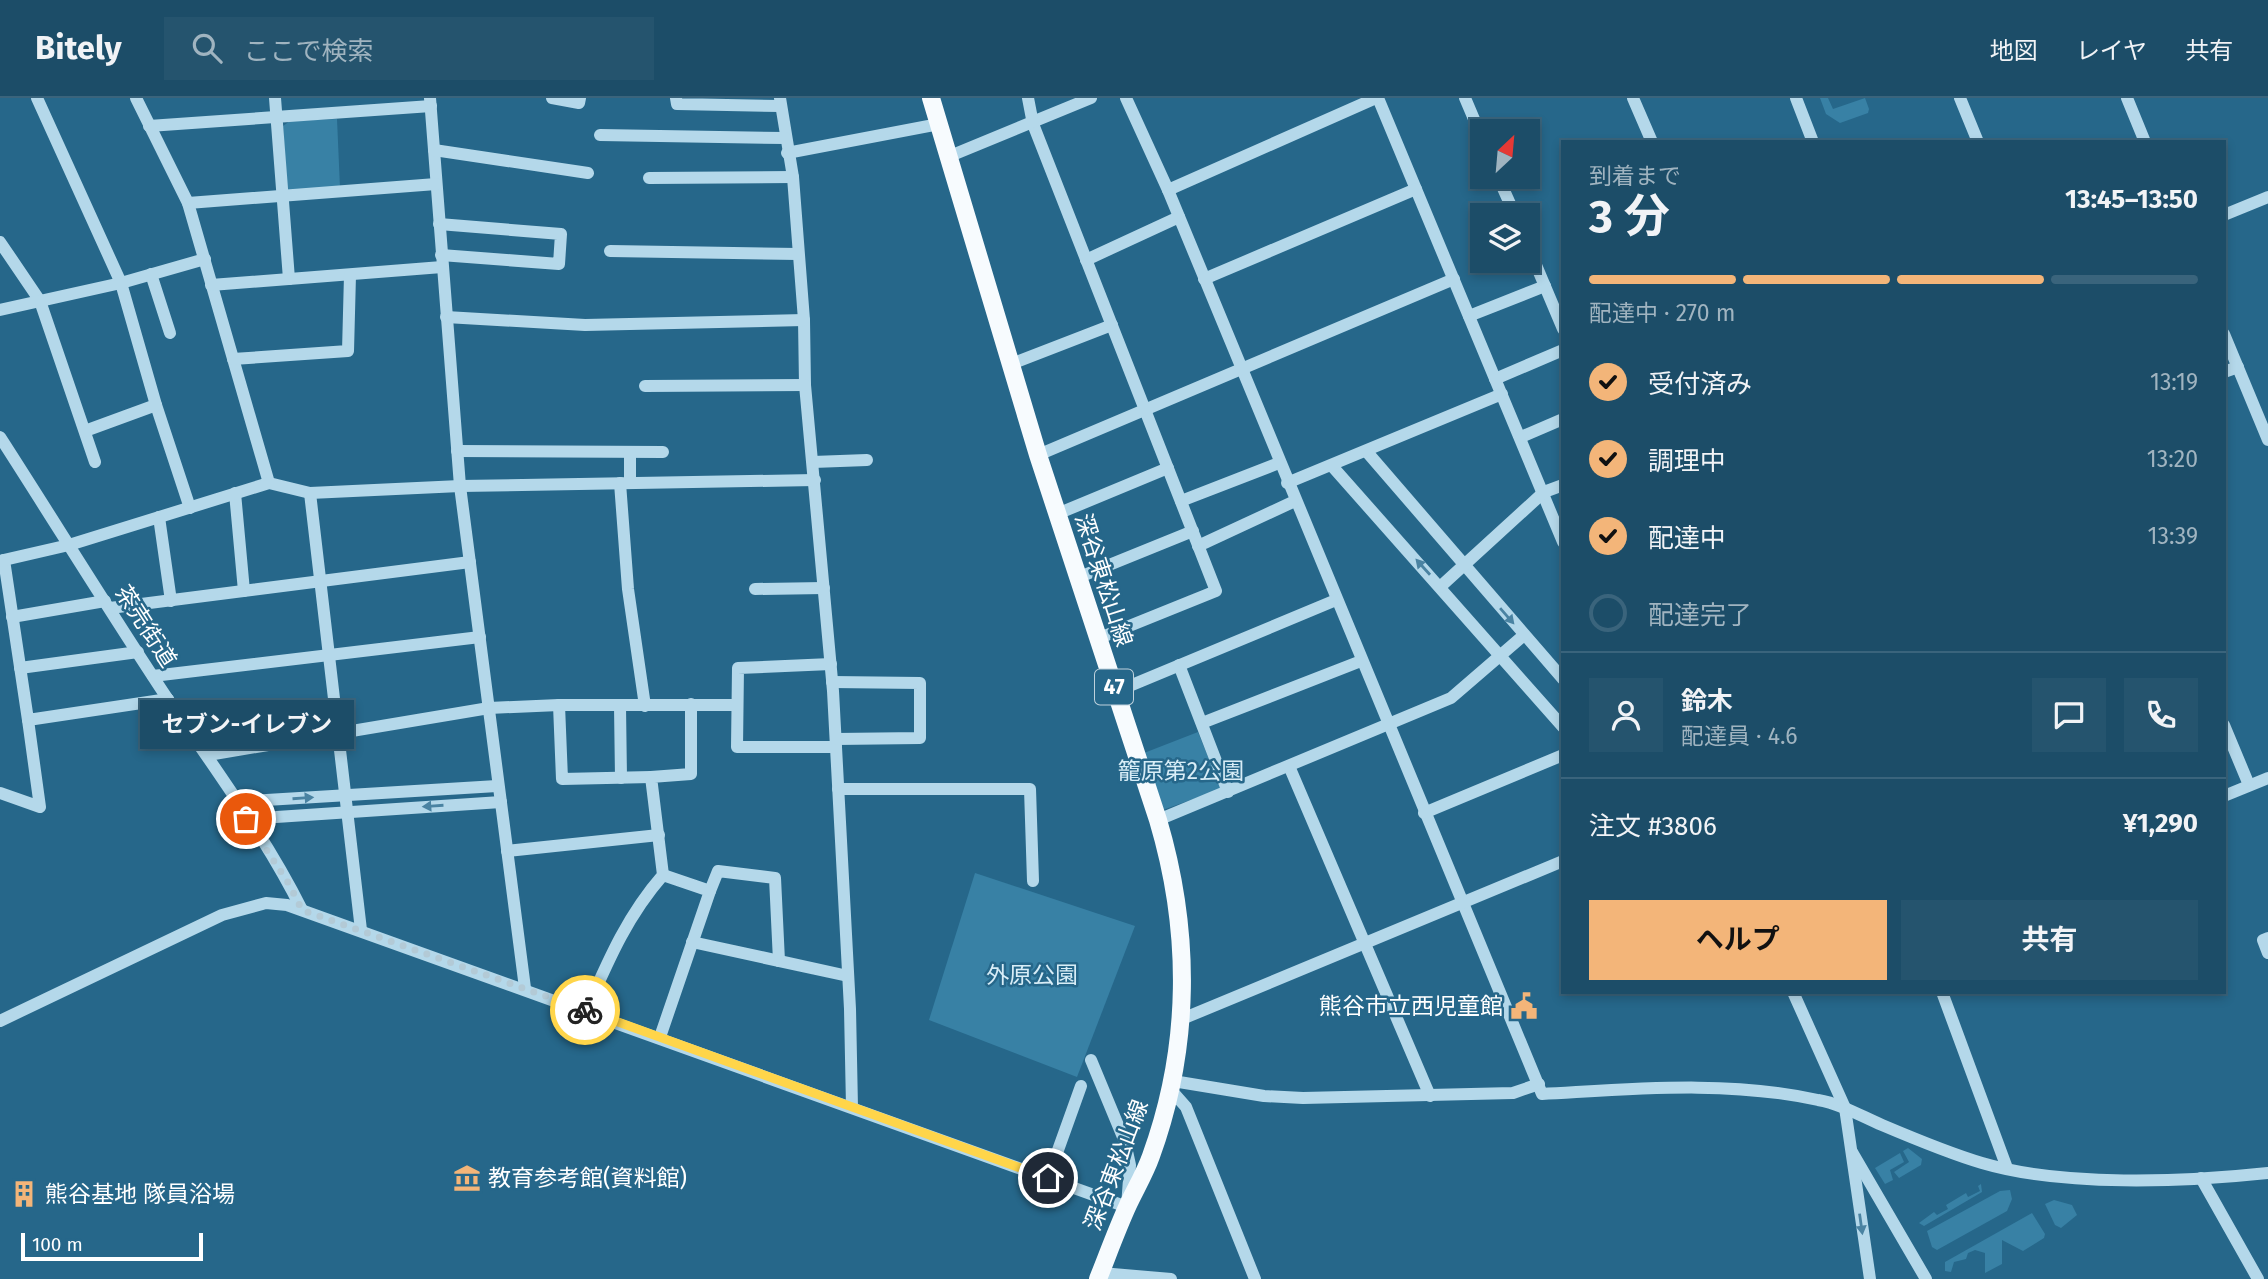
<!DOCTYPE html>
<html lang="ja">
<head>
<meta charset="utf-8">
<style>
	:root { --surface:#1c4d68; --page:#25546e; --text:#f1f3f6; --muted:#a0b4c0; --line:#3a647c; --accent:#f3b579 }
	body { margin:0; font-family:"Fira Sans","Noto Sans JP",sans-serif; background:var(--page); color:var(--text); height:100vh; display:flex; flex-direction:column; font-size:26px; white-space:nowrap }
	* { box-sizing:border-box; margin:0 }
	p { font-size:23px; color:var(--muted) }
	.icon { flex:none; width:38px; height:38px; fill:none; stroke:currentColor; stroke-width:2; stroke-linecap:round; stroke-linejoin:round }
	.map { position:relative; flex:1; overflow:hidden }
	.drawer { position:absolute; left:1561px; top:42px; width:665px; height:854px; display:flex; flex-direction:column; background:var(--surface); border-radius:0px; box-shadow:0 4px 10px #0003,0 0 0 2px var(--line) }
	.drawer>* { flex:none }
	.needle { width:46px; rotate:26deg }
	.fabs { position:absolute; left:1470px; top:21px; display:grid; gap:14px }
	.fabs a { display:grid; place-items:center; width:70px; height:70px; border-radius:0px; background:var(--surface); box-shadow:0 4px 10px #0003,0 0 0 2px var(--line); font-size:35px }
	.scale { position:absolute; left:21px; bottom:18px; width:182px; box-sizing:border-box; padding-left:7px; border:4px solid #fff; border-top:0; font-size:19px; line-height:24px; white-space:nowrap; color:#fff; -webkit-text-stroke:5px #26678a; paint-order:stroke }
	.pin { position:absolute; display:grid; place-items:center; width:60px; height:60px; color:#fff; margin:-30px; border:4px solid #fff; border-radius:50%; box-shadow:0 2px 7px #0007 }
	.courier { position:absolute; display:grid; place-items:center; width:70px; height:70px; margin:-35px; border:5px solid #ffd54a; border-radius:50%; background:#fff; color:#222; box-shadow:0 2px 9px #0007 }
	.bubble { position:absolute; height:49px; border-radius:0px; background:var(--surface); box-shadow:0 4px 10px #0003,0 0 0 2px var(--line); font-size:23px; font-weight:700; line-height:49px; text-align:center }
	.overview em { font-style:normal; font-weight:700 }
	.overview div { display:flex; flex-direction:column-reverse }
	.overview { display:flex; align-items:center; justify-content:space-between; height:119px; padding:0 28px }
	h1 { font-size:46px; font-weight:700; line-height:52px }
	.bar { display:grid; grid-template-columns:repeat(4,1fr); gap:10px 7px; align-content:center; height:84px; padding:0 28px }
	.bar i { height:9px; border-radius:5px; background:var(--line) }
	.bar .active { background:var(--accent) }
	.bar p { grid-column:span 4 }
	.line { display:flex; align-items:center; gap:18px; padding:0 28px; border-top:2px solid var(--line) }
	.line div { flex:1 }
	.round { display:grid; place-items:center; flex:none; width:74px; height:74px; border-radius:0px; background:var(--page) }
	ol { padding:0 28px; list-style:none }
	li { display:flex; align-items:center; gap:21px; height:77px }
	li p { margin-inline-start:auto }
	li .icon { padding:7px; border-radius:50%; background:var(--accent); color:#111; stroke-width:4 }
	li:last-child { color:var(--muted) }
	li i { width:38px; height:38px; border:4px solid var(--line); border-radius:50% }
	.primary-button { display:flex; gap:14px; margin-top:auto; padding:14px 28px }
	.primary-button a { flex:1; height:80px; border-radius:0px; background:var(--accent); color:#111; font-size:28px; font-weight:700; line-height:80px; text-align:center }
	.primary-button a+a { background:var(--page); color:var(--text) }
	header { display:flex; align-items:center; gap:42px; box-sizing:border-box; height:98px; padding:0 35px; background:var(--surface); border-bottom:2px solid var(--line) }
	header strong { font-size:33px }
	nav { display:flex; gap:38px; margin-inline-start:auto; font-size:24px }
	.search { width:490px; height:63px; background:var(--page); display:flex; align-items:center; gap:18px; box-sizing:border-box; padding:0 24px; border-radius:0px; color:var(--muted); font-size:26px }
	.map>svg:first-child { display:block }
	.green { fill:#3881a5 }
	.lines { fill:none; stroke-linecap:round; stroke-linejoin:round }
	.minor { stroke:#b4d8ea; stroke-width:12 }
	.major { stroke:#f7fbfe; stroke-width:18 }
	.oneway { fill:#4a83a2 }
	.done { stroke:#b3cad6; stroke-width:7; stroke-dasharray:0 12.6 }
	.route { stroke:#ffd54a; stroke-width:9 }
	.labels { text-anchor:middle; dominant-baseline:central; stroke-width:5; stroke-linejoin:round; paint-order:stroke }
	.shield { fill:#26678a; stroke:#bed1dc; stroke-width:2 }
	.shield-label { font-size:21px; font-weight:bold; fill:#fff }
	.street-label { font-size:23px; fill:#fff; stroke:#26678a }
	.park-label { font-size:23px; fill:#d8edf7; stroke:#26678a }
	.poi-label { font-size:23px; fill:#fff; stroke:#26678a; text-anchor:start }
</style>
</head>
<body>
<header>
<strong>Bitely</strong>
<div class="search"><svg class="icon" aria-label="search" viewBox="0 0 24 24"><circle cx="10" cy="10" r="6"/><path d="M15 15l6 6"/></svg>ここで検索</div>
<nav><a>地図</a><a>レイヤ</a><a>共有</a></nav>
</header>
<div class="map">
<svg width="2268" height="1181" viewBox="0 0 2268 1181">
	<rect width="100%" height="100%" fill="#26678a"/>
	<g class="green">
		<path d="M1820,0H1828L1833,11L1865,0L1869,11L1868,15L1840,25L1826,16Z"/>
		<path d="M337,21L340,90L291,94L287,91L283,28L290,23Z"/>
		<path d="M1198,634L1221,691L1160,713L1144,655Z"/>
		<path d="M975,775L1135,828L1077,979L929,922Z"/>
		<path d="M1908,1050L1922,1061L1921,1067L1899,1080L1894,1074L1909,1064L1903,1053Z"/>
		<path d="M1900,1055L1904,1064L1890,1072L1893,1082L1885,1086L1875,1070Z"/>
		<path d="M1981,1086L1982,1094L1924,1128L1919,1125L1934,1114L1937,1117L1948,1111L1946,1107L1966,1095L1968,1099L1980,1093L1978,1088Z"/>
		<path d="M2010,1092L2012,1101L2007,1113L1937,1152L1932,1149L1927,1133L2000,1093Z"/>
		<path d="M2054,1102L2072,1107L2077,1117L2061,1130L2055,1127L2045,1106Z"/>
		<path d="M2032,1115L2045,1136L2044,1140L2023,1153L2002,1142V1166L1985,1175V1155L1975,1152L1968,1155L1966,1161L1954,1164L1951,1174L1945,1173V1164Z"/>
	</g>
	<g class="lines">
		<g class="minor">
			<path d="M37,0L121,185L156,307L190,410"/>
			<path d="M136,0L188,105L269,385"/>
			<path d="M275,0L289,181"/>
			<path d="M430,0L460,388L525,890"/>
			<path d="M552,0L579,5L580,0"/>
			<path d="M676,0L677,6L780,8"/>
			<path d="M780,0L793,79L804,222L805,287L833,593L850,911L852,1009"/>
			<path d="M1028,0L1033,26L1216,493L1097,541"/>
			<path d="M1126,0L1168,92L1542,996C1635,991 1727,982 1818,1002C1841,1006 1861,1018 1882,1027C1915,1041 1948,1055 1982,1065C2063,1089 2184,1084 2268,1075"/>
			<path d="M1378,0L1563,444"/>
			<path d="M1465,0L1482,40"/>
			<path d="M1633,0L1652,44"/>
			<path d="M1796,0L1813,44"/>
			<path d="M1960,0L1978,44"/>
			<path d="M2127,0L2145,44"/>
			<path d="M149,28L431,8"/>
			<path d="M600,37L785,40"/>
			<path d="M434,52L588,75"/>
			<path d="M787,55L939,26"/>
			<path d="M950,58L1091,0"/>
			<path d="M1498,79L1515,117"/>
			<path d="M649,80L793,79"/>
			<path d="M1168,92L1376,0"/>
			<path d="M188,105L436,86"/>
			<path d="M2224,117L2268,99"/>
			<path d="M439,126L561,136L559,166L441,157"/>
			<path d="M0,144L40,203L95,364"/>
			<path d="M1528,148L1563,231"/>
			<path d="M610,153L798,156"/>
			<path d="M1086,162L1179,119"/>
			<path d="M151,176L170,235"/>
			<path d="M1204,181L1416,91"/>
			<path d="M211,187L442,169"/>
			<path d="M0,212L121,185L205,161"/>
			<path d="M1469,218L1545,188"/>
			<path d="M446,219L585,227L804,222"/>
			<path d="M2224,236L2268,342"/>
			<path d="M233,261L348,253L350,177"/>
			<path d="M1011,266L1112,227"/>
			<path d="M2224,274L2238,269"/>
			<path d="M1495,281L1563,252"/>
			<path d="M645,288L805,287"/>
			<path d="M85,333L156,307"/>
			<path d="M0,339C56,426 110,514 167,600C212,667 266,739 302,812"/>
			<path d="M1521,339L1563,321"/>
			<path d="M457,353L663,354"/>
			<path d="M1367,354L1563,581"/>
			<path d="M1038,357L1454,181"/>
			<path d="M813,364L867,362"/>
			<path d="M1332,368L1563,629"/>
			<path d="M630,384V354"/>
			<path d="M620,385L628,491L645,608"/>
			<path d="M1287,385L1502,296"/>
			<path d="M235,395L244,493"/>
			<path d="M310,395L361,832"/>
			<path d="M1181,403L1279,365"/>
			<path d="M1057,416L1168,370"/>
			<path d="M159,419L171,503"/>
			<path d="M1198,448L1295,403"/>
			<path d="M4,462L28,622L168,601"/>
			<path d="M0,463L69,447L269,385L310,395L460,388L815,382"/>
			<path d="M1077,480L1193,433"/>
			<path d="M1440,489L1544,394L1563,387"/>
			<path d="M755,491L824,490"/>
			<path d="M110,510L470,464"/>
			<path d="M12,519L105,503"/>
			<path d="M831,566L738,570L737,649H836"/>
			<path d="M1179,567L1228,694"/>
			<path d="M20,570L138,554"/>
			<path d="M153,578L480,539"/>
			<path d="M832,584L920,585V640L836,641"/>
			<path d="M1115,594L1336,502"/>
			<path d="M559,607L562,681L651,679"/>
			<path d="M620,608L621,680"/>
			<path d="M1202,625L1361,563"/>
			<path d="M2224,627L2249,687"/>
			<path d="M208,657L489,610L559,607H737"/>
			<path d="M1289,668L1430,998"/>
			<path d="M838,691H1030L1033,783"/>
			<path d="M0,695L40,709L28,622"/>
			<path d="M2224,698L2268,680"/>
			<path d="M235,704L497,688"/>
			<path d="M1424,715L1563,657"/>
			<path d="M246,721L501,704"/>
			<path d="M1158,722L1451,600L1524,537"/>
			<path d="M507,753L659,737"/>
			<path d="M710,793L718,773L775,780L779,863"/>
			<path d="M2268,840L2263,842L2268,855"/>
			<path d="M692,844L848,878"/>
			<path d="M1793,894L1845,1010L1870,1181"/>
			<path d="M1942,894L2007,1070"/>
			<path d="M586,913C608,863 627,818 663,777L651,679L691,676V606"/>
			<path d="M1182,921L1563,763"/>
			<path d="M0,923L222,817L266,805L287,807L1127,1109L1130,1067L1125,1044L1091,962"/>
			<path d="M660,939L710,793L663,777"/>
			<path d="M1173,983L1264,998L1303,1000L1513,995L1539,986"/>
			<path d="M1171,992L1186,1009L1255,1181"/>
			<path d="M1852,1054L1926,1181"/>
			<path d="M1048,1080L1081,988"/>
			<path d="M2201,1080L2258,1181"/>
			<path d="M1101,1175L1171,1181"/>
		</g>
		<path class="major" d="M931,0L1038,357L1158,722C1191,833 1191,948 1151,1058C1145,1075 1136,1090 1128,1107C1117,1131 1108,1156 1098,1181"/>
	</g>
	<defs><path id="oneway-solid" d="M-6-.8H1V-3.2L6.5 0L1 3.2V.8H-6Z" transform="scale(1.75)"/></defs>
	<g class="oneway">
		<use href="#oneway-solid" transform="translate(1423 469) rotate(-132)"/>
		<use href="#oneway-solid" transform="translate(1507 518) rotate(49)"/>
		<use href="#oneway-solid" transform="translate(303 700) rotate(-4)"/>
		<use href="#oneway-solid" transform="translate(433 708) rotate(176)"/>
		<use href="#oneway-solid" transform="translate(1861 1126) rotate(82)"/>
	</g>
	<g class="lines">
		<path class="done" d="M246,721L289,786L302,812L585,912"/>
		<path class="route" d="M585,912L1048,1080"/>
	</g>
	<defs>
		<symbol id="civic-bare" viewBox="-9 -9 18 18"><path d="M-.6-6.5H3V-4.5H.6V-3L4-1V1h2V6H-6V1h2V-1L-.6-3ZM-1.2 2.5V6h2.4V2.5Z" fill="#f3b579" stroke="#26678a" stroke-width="2.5" paint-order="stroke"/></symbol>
		<symbol id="museum-bare" viewBox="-9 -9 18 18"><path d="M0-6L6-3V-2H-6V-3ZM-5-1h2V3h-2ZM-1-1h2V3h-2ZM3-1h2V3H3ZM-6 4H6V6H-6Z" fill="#f3b579" stroke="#26678a" stroke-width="2.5" paint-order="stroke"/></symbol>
		<symbol id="building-bare" viewBox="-9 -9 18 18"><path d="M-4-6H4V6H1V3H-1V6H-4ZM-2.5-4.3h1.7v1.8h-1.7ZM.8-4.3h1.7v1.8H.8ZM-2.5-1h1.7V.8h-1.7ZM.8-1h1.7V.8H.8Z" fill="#f3b579" stroke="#26678a" stroke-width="2.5" paint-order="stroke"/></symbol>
	</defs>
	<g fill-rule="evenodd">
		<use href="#civic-bare" x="1505" y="889" width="38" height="38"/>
		<use href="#museum-bare" x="448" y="1061" width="38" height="38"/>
		<use href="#building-bare" x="5" y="1077" width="38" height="38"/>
	</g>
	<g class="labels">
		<rect class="shield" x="1095" y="571.5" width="38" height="35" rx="5"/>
		<g class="shield-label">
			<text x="1114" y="589">47</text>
		</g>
		<g class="street-label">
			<text transform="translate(1104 482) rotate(72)">深谷東松山線</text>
			<text transform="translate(146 528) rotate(57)">茶売街道</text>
			<text transform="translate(1116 1067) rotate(-69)">深谷東松山線</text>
		</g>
		<g class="park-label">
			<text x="1181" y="673">籠原第2公園</text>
			<text x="1032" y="877">外原公園</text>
		</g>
		<g class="poi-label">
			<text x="1503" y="908" text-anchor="end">熊谷市立西児童館</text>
			<text x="488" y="1080">教育参考館(資料館)</text>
			<text x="45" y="1096">熊谷基地 隊員浴場</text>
		</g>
	</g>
</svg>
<div class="fabs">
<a><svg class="needle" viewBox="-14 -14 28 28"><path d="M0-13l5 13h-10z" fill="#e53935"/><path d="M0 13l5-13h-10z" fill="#a0b4c0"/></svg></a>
<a><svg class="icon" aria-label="layers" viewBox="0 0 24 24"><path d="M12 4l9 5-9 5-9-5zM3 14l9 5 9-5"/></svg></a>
</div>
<div class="scale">100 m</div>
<div class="pin" style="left:246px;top:721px;background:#ea580c"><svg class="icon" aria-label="bag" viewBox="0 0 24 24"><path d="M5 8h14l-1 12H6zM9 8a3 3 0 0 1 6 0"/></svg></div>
<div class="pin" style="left:1048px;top:1080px;background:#1f2937"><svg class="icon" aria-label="home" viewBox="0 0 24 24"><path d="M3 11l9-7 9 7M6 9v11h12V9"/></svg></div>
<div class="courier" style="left:585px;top:912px"><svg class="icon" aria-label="bike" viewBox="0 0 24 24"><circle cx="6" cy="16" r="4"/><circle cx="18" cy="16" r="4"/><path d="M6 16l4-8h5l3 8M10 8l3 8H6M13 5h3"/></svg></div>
<div class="bubble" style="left:140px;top:602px;width:214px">セブン-イレブン</div>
<section class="drawer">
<div class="overview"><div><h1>3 分</h1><p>到着まで</p></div><em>13:45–13:50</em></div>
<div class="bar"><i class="active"></i><i class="active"></i><i class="active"></i><i></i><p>配達中 · 270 m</p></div>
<ol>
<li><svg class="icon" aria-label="check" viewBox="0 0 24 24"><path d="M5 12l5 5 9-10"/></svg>受付済み<p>13:19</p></li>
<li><svg class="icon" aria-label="check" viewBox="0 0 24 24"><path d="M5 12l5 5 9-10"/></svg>調理中<p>13:20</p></li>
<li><svg class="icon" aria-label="check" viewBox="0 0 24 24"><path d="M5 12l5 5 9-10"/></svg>配達中<p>13:39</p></li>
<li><i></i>配達完了</li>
</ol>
<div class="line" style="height:126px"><a class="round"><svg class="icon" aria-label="person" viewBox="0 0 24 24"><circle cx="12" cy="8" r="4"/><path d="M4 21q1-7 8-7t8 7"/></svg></a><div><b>鈴木</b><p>配達員 · 4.6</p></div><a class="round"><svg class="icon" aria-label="chat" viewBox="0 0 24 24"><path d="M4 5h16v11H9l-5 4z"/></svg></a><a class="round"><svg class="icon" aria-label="phone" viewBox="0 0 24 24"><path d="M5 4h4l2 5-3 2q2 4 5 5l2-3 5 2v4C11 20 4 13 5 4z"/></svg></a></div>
<div class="line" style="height:91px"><div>注文 #3806</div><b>¥1,290</b></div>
<div class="primary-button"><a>ヘルプ</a><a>共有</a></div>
</section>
</div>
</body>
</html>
